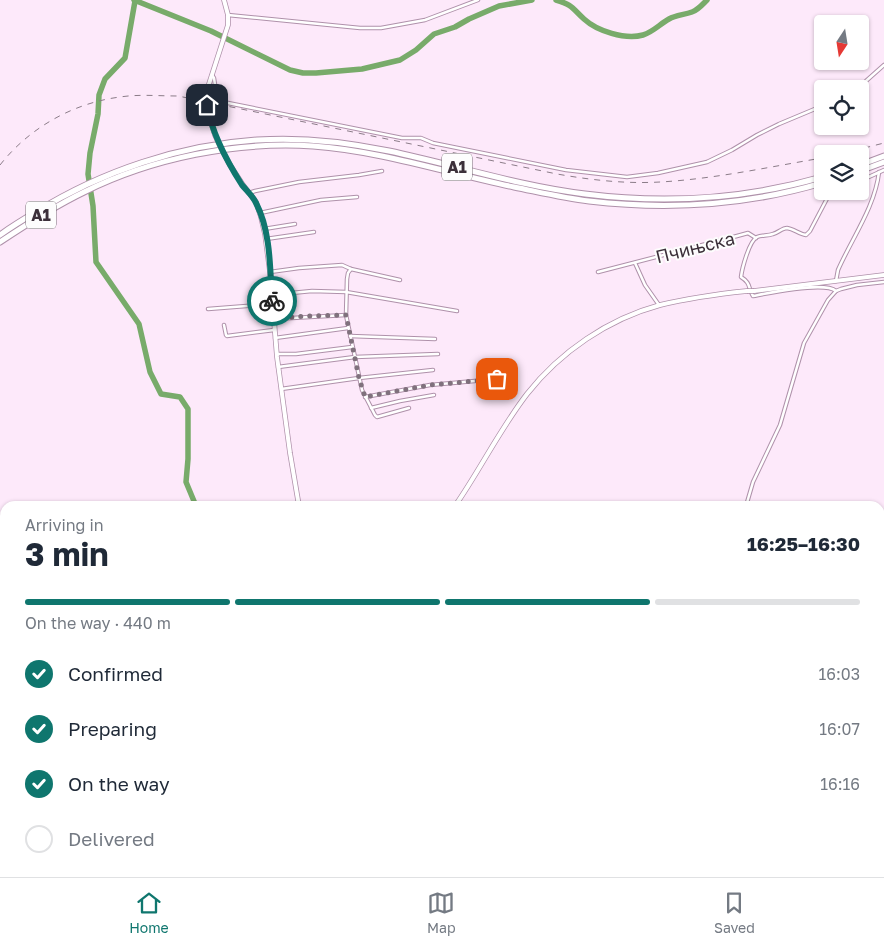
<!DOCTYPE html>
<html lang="en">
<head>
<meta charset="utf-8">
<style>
	:root { --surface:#fff; --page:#f2f2f3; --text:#1f2937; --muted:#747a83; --line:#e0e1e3; --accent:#0f766e }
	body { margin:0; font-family:"Golos Text",sans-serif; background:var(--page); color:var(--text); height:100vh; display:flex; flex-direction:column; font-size:19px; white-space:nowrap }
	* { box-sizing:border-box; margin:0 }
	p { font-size:16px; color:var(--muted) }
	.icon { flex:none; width:28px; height:28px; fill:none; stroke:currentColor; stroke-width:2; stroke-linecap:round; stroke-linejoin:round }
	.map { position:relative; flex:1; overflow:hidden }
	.sheet { position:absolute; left:0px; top:501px; width:885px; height:376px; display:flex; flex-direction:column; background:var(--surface); border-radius:15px 15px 0 0; box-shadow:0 1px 4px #0004 }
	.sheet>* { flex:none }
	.needle { width:32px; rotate:192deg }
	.controls { position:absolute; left:814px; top:15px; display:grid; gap:10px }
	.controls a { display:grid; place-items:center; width:55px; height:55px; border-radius:5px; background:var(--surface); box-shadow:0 1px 4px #0004; font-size:25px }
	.pin { position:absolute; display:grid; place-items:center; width:42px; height:42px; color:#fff; margin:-21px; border-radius:10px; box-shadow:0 2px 8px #0006 }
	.courier { position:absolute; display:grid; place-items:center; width:50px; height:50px; margin:-25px; border:4px solid #0f766e; border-radius:50%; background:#fff; color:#222; box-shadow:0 1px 6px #0007 }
	.overview em { font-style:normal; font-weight:700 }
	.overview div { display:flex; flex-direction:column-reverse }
	.overview { display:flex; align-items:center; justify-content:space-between; height:85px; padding:0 25px }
	h1 { font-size:32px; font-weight:700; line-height:38px }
	.bar { display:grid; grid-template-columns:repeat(4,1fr); gap:8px 5px; align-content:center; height:60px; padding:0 25px }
	.bar i { height:6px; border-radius:4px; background:var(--line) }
	.bar .selected { background:var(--accent) }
	.bar p { grid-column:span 4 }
	ol { padding:0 25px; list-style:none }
	li { display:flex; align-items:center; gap:15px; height:55px }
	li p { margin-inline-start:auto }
	li .icon { padding:5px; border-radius:50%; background:var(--accent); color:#fff; stroke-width:4 }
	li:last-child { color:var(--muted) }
	li i { width:28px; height:28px; border:2px solid var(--line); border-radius:50% }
	.dock { display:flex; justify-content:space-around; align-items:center; height:70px; border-top:1px solid var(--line); background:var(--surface); font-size:14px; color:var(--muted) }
	.dock a { display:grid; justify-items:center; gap:2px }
	.dock .selected { color:var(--accent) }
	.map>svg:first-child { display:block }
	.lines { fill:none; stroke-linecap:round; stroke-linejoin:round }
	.stream { stroke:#78ab6a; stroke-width:1 }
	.river { stroke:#78ab6a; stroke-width:5.5 }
	.street-casing { stroke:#af91aa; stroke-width:4.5 }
	.secondary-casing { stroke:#af91aa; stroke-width:5.5 }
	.highway-casing { stroke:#af91aa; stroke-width:7 }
	.street { stroke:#fff; stroke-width:2.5 }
	.secondary { stroke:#fff; stroke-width:4 }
	.highway { stroke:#fff; stroke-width:5 }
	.rail { stroke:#8b7c88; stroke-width:1; stroke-dasharray:6 6; stroke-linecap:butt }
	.secondary-bridge-casing { stroke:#af91aa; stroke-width:5.5; stroke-linecap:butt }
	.secondary-bridge { stroke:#fff; stroke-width:4 }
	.done { stroke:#80717d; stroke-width:5; stroke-dasharray:0 9 }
	.route { stroke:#0f766e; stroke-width:6 }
	.labels { text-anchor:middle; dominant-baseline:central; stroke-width:4; stroke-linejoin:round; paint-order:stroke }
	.shield { fill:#fdfdfd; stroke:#766e74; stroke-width:1 }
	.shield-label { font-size:16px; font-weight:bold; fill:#3c303a }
	.street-label { font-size:18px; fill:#3c303a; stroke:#fdfdfd }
</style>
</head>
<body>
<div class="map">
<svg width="884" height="877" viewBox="0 0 884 877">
	<rect width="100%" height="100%" fill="#fde9fa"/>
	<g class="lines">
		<path class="stream" d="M339,877V872"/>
		<g class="river">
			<path d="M134,0L211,31L290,70L303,73H316L362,69L400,60L416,50L434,34L455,27L469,19L499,6L532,0"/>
			<path d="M556,0C573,5 572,8 584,19C597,31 625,40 643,35C653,32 660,24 669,19C676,15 684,15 692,12C698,10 702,5 707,0"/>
			<path d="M135,1L125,58L105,79L99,95L98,114L90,153L88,174L93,206L96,262L139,324L150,372L161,394L180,397L188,409V459L186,482L196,506"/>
			<path d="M149,872L150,877"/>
		</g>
		<defs>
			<g id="street">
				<path d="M228,15L360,28H381L425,20L478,0"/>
				<path d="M212,75L214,78L217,98L223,102L402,138H421L433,143L566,170L627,177L658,173L707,162L732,150L757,135L779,124L822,106"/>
				<path d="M856,89L866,81L884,65"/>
				<path d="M860,181L884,170"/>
				<path d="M831,191L810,231L806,235C799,234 794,229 787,228C782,228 778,233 773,234C768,236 761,235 757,237C749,241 742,269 741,277C751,283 748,288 753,296C769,293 824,281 836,291"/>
				<path d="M249,193L255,191L299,182L359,175L382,171"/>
				<path d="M260,213L321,200L357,197"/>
				<path d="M264,229L295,224"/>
				<path d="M266,239L314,232"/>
				<path d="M635,263L645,285L659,305"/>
				<path d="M351,269L348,273L347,279L346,315L362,390L375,415L377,417L409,408"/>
				<path d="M270,272L299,268L342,265L351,269L400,280"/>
				<path d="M598,272L737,236L748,233L756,238"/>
				<path d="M836,281L838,270C852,238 875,207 879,172"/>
				<path d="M271,295L312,291L346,292L457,311"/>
				<path d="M208,309L272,304"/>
				<path d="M274,319L346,315"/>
				<path d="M224,325L226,335L227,336L274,330"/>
				<path d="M350,336L435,339"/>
				<path d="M275,338L348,328"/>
				<path d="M277,354H296L352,347"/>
				<path d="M278,367L355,357L438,354"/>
				<path d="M281,389L359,378L433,370"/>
				<path d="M365,397L430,385L497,379"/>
				<path d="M371,408L400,401L434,395"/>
				<path d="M746,506L753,482L780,425L804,343L828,300L836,291L841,289L857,285L884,282"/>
				<path d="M880,838L884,837"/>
				<path d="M238,872L250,877"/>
				<path d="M456,872L457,877"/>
				<path d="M618,872L619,877"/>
				<path d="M648,872V877"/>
				<path d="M824,872L830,877"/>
				<path d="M164,877L165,872"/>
				<path d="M203,877L204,872"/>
				<path d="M232,877L233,872"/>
				<path d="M306,877L307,872"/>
				<path d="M332,877V872"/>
				<path d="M357,877L358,872"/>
				<path d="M369,877L390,872"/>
				<path d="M438,877H439"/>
				<path d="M475,877L488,872"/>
				<path d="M534,877L546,872"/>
				<path d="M669,877L686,876"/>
				<path d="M712,877V872"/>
				<path d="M813,877L816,872"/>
			</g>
			<g id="secondary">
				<path d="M207,95L208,87L228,25V15L224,0"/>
				<path d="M208,108L210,120L215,135"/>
				<path d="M230,165L243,185L256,202L261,217L265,234L270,272L277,357L290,453L299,506"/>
				<path d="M754,291L884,275"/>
				<path d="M455,506C480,470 500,429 527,394C560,352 608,319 660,305C689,298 718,294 747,291"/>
				<path d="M880,735L884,730"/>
				<path d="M0,774L5,772"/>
				<path d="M0,831L5,826"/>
				<path d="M0,835L5,831"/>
				<path d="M0,861L5,867"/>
				<path d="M10,872L14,877"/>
				<path d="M22,872L24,877"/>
				<path d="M5,877L7,872"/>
				<path d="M347,877V872"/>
				<path d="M776,877L779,872"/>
			</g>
			<g id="highway">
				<path d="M860,165L884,156"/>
				<path d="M860,171L884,162"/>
				<path d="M0,235C11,227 24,219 36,212C102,171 180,145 257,140C301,137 346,142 389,151C455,165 519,186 585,194C664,204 746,199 822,177"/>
				<path d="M0,242C27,224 55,206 84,192C152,158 237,141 313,146C381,151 447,173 514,187C539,192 564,198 589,201C667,210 748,205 822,183"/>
			</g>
		</defs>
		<use href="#street" class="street-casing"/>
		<use href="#secondary" class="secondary-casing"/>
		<use href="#highway" class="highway-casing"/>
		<use href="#street" class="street"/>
		<use href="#secondary" class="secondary"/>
		<use href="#highway" class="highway"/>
		<g class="rail">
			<path d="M841,154L884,143"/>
			<path d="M0,165C29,128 73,103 120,97C139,94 158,96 178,96L557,174C591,180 625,184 660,182C714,179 769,167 822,158"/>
		</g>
		<defs>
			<g id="secondary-bridge">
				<path d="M207,95L208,108"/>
				<path d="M215,135L221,148L230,165"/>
				<path d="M747,291H754"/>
			</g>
		</defs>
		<use href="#secondary-bridge" class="secondary-bridge-casing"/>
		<use href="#secondary-bridge" class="secondary-bridge"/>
	</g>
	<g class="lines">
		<path class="done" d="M272,301L274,319L306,316L346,315L359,378L365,397L430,385L497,379"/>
		<path class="route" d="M207,105C212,134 226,160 242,185C247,191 253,196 256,203C271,232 270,269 272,301"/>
	</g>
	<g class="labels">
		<g class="shield">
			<rect x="442" y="153.5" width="30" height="27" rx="4"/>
			<rect x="26" y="201.5" width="30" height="27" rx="4"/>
		</g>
		<g class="shield-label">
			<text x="457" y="167">A1</text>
			<text x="41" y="215">A1</text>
		</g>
		<g class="street-label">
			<text transform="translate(695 247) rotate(-14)">Пчињска</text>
		</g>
	</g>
</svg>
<div class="controls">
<a><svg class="needle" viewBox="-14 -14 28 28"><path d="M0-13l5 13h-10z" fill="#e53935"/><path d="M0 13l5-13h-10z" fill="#747a83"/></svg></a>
<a><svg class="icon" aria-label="locate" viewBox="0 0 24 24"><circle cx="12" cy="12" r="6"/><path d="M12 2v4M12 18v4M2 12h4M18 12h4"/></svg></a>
<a><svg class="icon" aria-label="layers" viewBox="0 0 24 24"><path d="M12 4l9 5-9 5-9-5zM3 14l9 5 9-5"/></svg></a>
</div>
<div class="pin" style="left:497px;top:379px;background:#ea580c"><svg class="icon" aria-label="bag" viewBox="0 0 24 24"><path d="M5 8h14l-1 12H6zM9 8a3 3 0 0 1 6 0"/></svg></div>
<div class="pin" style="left:207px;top:105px;background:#1f2937"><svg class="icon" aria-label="home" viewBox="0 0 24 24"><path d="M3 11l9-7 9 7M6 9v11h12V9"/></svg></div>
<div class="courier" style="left:272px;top:301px"><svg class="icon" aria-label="bike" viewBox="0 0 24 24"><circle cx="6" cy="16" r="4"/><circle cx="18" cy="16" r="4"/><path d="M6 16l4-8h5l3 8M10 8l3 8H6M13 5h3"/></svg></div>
<section class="sheet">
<div class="overview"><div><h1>3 min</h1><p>Arriving in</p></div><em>16:25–16:30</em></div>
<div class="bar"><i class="selected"></i><i class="selected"></i><i class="selected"></i><i></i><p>On the way · 440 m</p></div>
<ol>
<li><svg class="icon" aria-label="check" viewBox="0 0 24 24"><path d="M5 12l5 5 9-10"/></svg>Confirmed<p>16:03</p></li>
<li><svg class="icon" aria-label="check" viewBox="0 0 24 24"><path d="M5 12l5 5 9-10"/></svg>Preparing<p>16:07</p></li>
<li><svg class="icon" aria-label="check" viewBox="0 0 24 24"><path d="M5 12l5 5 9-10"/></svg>On the way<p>16:16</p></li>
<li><i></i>Delivered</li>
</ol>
</section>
</div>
<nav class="dock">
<a class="selected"><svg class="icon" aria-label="home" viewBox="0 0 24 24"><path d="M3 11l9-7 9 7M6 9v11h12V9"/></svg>Home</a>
<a><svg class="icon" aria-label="map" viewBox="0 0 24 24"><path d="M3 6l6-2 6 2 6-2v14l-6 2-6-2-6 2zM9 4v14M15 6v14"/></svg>Map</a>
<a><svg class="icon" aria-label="saved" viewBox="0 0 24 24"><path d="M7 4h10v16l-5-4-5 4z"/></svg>Saved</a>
</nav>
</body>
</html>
